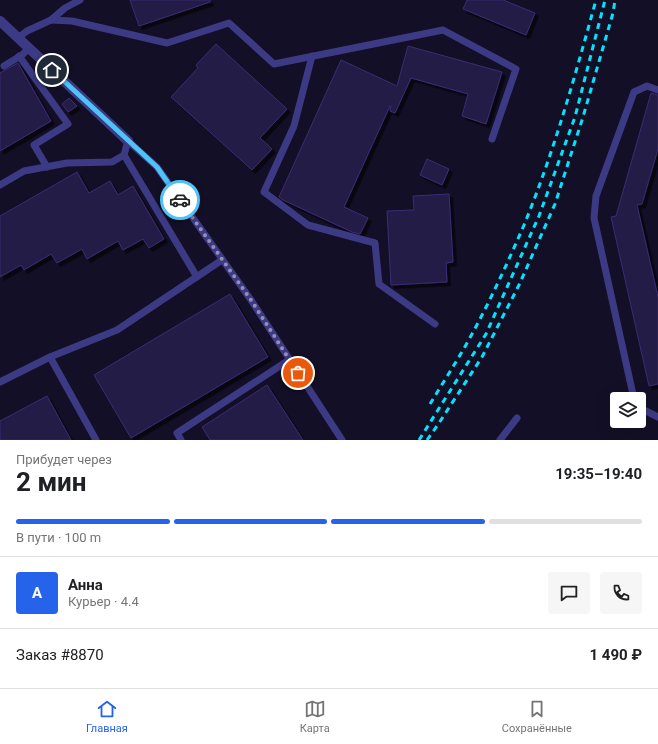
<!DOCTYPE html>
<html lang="ru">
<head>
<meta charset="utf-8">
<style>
	:root { --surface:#fff; --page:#f6f6f6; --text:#202124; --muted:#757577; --line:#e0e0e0; --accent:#2563eb }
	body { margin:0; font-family:Roboto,sans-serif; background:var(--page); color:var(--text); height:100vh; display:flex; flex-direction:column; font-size:15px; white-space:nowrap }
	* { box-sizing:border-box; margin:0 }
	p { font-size:13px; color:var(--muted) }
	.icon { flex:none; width:22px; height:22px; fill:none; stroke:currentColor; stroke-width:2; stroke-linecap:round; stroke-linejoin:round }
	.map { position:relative; height:440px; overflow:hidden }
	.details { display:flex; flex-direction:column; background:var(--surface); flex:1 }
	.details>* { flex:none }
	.controls { position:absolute; left:610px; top:392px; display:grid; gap:8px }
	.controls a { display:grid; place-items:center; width:36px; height:36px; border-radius:4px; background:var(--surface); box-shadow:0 4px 16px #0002; font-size:20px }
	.pin { position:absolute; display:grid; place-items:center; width:34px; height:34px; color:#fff; margin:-17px; border:2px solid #fff; border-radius:50%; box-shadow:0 1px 4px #0007 }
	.courier { position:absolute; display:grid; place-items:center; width:40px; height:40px; margin:-20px; border:3px solid #4fc3f7; border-radius:50%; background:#fff; color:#222; box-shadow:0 1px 5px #0007 }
	.summary em { font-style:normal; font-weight:700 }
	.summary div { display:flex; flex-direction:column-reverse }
	.summary { display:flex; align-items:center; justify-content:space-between; height:68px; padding:0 16px }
	h1 { font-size:26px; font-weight:700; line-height:30px }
	.bar { display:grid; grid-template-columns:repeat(4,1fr); gap:6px 4px; align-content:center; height:48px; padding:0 16px }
	.bar i { height:5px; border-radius:3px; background:var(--line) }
	.bar .active { background:var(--accent) }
	.bar p { grid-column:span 4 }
	.line { display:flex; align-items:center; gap:10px; padding:0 16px; border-top:1px solid var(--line) }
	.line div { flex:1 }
	.round { display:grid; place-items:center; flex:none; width:42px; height:42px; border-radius:4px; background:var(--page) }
	.tabs { display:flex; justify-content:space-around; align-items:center; height:56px; border-top:1px solid var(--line); background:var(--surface); font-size:11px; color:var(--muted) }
	.tabs a { display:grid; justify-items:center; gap:2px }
	.tabs .active { color:var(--accent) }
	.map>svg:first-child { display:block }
	.building { fill:#241b47; stroke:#3b2d73; filter:url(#shadow) }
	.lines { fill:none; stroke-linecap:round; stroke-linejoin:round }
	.lane { stroke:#3d3a85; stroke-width:7 }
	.street { stroke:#3d3a85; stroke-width:10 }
	.rail { stroke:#00e5ff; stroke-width:3; stroke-dasharray:6 5; stroke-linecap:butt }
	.done { stroke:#948fb3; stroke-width:4; stroke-dasharray:0 7.2 }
	.route { stroke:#4fc3f7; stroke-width:5 }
</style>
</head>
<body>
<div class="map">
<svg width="658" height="440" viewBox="0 0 658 440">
	<defs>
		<filter id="shadow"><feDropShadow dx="3.5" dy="3.5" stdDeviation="0" flood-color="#0009"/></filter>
	</defs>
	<rect width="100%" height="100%" fill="#130f26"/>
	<g class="building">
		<path d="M130,0H210V2L139,26Z"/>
		<path d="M467,0H503L535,13L526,35L463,9Z"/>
		<path d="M216,44L287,109L260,138L272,149L252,170L171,97L198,68L196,65Z"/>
		<path d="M408,46L502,72L486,124L462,116L468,94L411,78L395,113L390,111L391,106H390L344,207L368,218L360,234L352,232L283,200L279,197L341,60L397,86Z"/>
		<path d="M18,63L51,121L0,151V73Z"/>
		<path d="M651,93L658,95V149L642,204L637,205L658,297V384L649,386L611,217L616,216Z"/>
		<path d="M69,98L77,106L68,112L62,104Z"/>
		<path d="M427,159L449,169L442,185L420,175Z"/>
		<path d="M77,172L89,193L110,181L118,195L133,186L164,239L149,248L143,239L123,250L118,241L87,259L82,249L57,263L51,254L24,270L21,265L0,277V216Z"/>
		<path d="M449,194L453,262L446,263L447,282L391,285L387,211L414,210L413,196Z"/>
		<path d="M230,294L268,357L131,438L94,375Z"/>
		<path d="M267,385L303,440H210L202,427Z"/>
		<path d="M47,396L71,440H0V421Z"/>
	</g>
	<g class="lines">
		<g class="lane">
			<path d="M51,20L72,21L167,43L229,23L274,64L443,30L516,69L492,139"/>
			<path d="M18,38L27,31L51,20L65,8L80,0"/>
			<path d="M19,56L68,124L34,145L47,167"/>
			<path d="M312,56L294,126L264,192L308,225L375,243L379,284L435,324"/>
			<path d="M4,66L22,55L29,48"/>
			<path d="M0,185L24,171L67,163L112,162L124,155"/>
			<path d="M197,277L124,155L128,141L157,167L251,300L342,440"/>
			<path d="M50,357L96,440"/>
			<path d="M0,382L50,357L117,330L222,260"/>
			<path d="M634,399L594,218L596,196L634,92L647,86L658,90"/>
			<path d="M639,406L642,409L658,417"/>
			<path d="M181,440L177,433L289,360"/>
			<path d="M500,440L517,418"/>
		</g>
		<path class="street" d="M0,21L128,141"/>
		<g class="rail">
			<path d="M430,404C444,381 459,358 472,334C491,299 508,262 524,225C554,152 575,76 596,0"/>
			<path d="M419,440L486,334L539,216L575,117L605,0"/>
			<path d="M427,440L439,423L482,357L519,285L555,204L583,117L613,13L615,0"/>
		</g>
	</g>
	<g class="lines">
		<path class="done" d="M180,200L251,300L298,373"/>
		<path class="route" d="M52,70L157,167L180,200"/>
	</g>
</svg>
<div class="controls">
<a><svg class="icon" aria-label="layers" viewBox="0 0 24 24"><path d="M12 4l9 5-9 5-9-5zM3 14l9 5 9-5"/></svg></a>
</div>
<div class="pin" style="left:298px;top:373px;background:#ea580c"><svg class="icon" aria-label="bag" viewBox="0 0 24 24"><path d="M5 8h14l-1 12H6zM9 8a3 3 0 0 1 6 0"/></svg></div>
<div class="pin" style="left:52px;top:70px;background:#1f2937"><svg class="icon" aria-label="home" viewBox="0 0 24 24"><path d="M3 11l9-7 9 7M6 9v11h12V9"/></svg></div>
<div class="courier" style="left:180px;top:200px"><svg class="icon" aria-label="car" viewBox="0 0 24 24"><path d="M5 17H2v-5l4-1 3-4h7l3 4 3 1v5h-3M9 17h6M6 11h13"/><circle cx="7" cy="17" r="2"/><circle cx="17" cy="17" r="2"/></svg></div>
</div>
<section class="details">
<div class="summary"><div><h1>2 мин</h1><p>Прибудет через</p></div><em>19:35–19:40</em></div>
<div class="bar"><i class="active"></i><i class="active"></i><i class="active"></i><i></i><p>В пути · 100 m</p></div>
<div class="line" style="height:72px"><b class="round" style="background:var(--accent);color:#fff">А</b><div><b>Анна</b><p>Курьер · 4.4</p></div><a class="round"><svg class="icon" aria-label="chat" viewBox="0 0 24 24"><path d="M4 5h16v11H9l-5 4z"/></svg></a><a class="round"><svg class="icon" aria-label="phone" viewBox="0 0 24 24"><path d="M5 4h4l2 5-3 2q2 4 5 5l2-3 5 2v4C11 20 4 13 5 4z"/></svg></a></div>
<div class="line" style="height:52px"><div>Заказ #8870</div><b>1 490 ₽</b></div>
</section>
<nav class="tabs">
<a class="active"><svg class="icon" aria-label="home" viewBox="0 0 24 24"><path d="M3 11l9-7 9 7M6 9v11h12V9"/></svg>Главная</a>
<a><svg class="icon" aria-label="map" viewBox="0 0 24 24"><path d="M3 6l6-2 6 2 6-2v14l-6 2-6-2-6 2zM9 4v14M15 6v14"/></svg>Карта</a>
<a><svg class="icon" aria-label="saved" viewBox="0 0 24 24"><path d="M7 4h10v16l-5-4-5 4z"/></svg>Сохранённые</a>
</nav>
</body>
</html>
